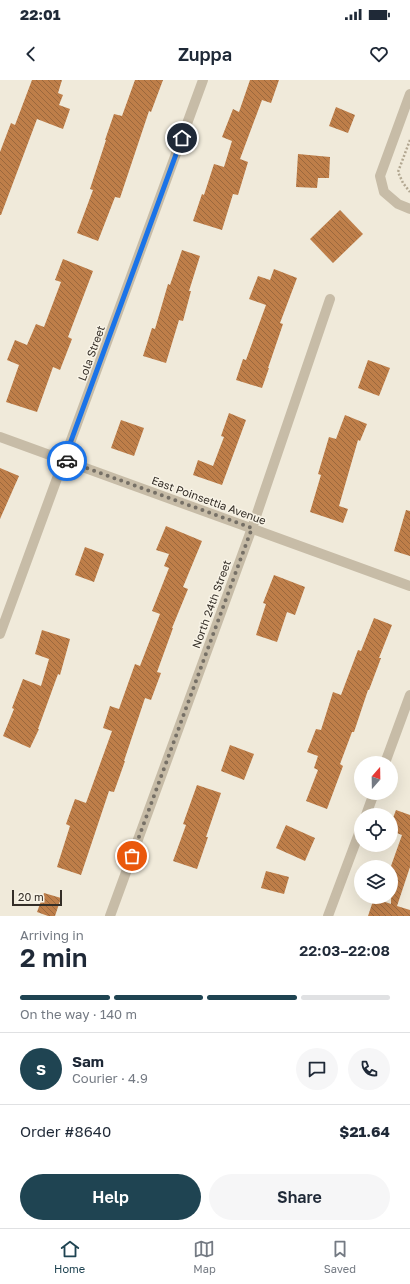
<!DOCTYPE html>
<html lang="en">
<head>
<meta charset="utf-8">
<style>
	:root { --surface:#fff; --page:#f6f6f7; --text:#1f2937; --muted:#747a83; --line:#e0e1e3; --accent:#1f4452 }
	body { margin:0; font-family:"Golos Text",sans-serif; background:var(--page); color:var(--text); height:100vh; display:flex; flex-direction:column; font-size:15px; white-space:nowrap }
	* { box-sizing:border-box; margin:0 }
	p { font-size:13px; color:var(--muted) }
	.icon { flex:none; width:22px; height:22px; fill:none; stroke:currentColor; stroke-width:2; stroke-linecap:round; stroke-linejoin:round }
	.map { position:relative; height:836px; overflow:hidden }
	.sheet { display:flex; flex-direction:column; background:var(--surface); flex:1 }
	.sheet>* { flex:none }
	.needle { width:26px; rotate:20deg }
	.controls { position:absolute; left:354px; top:676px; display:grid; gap:8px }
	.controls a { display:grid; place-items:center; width:44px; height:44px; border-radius:50%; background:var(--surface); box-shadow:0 4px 16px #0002; font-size:20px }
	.scale { position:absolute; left:12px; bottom:10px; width:50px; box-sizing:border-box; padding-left:4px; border:2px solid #342e27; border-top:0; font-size:11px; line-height:14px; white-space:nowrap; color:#342e27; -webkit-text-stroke:3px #f8f3e6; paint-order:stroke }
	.pin { position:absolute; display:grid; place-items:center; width:34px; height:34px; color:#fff; margin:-17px; border:2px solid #fff; border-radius:50%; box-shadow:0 1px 4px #0007 }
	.courier { position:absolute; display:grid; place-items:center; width:40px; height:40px; margin:-20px; border:3px solid #1a73e8; border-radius:50%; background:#fff; color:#222; box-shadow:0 1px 5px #0007 }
	.head em { font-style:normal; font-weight:600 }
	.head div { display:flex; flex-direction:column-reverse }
	.head { display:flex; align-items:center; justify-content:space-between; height:68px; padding:0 20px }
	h1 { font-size:26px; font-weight:600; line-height:30px }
	.bar { display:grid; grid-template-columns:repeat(4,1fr); gap:6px 4px; align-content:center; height:48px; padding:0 20px }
	.bar i { height:5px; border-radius:3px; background:var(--line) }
	.bar .on { background:var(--accent) }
	.bar p { grid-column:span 4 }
	.line { display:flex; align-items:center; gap:10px; padding:0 20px; border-top:1px solid var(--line) }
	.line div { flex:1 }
	.round { display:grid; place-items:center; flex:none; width:42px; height:42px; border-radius:21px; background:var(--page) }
	.button { display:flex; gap:8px; margin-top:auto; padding:8px 20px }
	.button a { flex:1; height:46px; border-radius:24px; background:var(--accent); color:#fff; font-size:16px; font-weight:600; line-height:46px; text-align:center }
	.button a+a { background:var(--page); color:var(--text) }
	.status { display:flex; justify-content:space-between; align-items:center; height:28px; padding:0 20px; background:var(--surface); direction:ltr }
	.status svg { height:11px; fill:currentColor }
	header { display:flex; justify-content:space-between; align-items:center; height:52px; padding:0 20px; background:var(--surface); font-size:18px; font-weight:600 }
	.tabs { display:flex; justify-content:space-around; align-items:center; height:56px; border-top:1px solid var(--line); background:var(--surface); font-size:11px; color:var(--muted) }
	.tabs a { display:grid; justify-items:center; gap:2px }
	.tabs .on { color:var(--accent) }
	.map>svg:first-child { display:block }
	.building { fill:url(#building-back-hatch) }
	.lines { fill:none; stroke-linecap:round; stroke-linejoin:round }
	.path { stroke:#b2a791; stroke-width:2.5; stroke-dasharray:2 2; stroke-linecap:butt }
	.street { stroke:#c7bca7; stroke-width:10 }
	.done { stroke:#767066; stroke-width:4; stroke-dasharray:0 7.2 }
	.route { stroke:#1a73e8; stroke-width:5 }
	.labels { text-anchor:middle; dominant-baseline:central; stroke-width:3; stroke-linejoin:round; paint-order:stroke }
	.street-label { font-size:11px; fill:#342e27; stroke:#f8f3e6 }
</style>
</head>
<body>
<div class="status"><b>22:01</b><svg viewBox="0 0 49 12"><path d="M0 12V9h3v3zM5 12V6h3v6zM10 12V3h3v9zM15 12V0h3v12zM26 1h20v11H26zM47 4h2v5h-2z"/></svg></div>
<header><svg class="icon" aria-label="back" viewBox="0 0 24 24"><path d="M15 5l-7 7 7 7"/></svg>Zuppa<svg class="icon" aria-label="heart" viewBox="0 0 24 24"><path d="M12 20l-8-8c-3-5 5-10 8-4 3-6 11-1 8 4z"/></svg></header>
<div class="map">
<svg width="410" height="836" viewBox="0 0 410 836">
	<defs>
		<pattern id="building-back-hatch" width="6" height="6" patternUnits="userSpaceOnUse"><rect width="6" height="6" fill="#be7e49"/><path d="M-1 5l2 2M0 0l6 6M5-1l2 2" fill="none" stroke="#9b683d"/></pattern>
	</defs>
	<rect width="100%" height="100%" fill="#f0eada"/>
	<g class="building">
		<path d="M32,0H62L58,13L63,15L59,25L70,29L63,49L37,39L1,135H0V72L11,43L15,45Z"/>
		<path d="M135,0H163L151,32L149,31L120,118L115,117L98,161L77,153L93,110L90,109L106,60H105L114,34L122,36Z"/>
		<path d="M250,0H279L271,23L262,20L240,79L248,82L238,115L233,114L222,150L193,141L202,114L204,115L214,84L224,87L232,61L222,57L233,29L239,32Z"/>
		<path d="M336,27L355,35L348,53L329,46Z"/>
		<path d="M298,74L330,77L329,98H318L317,108L296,107Z"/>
		<path d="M340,130L363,154L333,183L310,159Z"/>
		<path d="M182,170L200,176L189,211H191L183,241L179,240L166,283L143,276L152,248L155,249L168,204L170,205Z"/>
		<path d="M63,179L93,191L68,257L72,259L60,290L53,287L37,332L6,322L19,285L7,280L15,260L27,265L36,244L44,247L61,202L55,200Z"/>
		<path d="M274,189L297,198L280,243L283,244L268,288H269L262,308L236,300L243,279L246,280L266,225L249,219L258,196L270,200Z"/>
		<path d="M368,280L390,288L379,316L358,308Z"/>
		<path d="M229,333L246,340L222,405L193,395L198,380L213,386L224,357L221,356Z"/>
		<path d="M345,335L367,344L360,361L358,360L339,426L348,429L343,443L310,432L321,395L318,394L329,357L336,359Z"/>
		<path d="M121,340L144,348L134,376L111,368Z"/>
		<path d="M0,388L19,396L0,439Z"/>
		<path d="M406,430L410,431V476L394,471Z"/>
		<path d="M166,446L202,461L183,507L188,509L172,548H173L157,592L161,593L151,620L145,618L124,681H125L114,712L109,711L81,795L57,787L70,746L66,744L75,719L86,723L112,651L103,648L110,626L119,629L135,584L140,586L160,534L152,531L169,488L164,486L169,474L156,470Z"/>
		<path d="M85,467L104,474L94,502L75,495Z"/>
		<path d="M274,495L305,507L295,535L287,532L277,562L256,555L266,524L263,523Z"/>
		<path d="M374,538L392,545L379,578H381L369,610H368L354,652H352L340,684L343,686L327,729L306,721L318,690L314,688L318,676L307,672L316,649L321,650L333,612L341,615L358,570L361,571Z"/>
		<path d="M42,550L70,559L60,595L58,594L38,649H39L30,668L3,656L14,629L12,628L23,599L41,606L49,579L35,574Z"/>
		<path d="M230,665L254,674L244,700L221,691Z"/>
		<path d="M197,705L221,713L206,757H208L197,789L173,781L186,745L183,744Z"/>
		<path d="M396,730L410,735V787L397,826L410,830V836H368L374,818L391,824V786L402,755L391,751V743Z"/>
		<path d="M286,745L315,758L305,781L276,768Z"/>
		<path d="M266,791L289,797L284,814L261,808Z"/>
		<path d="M44,813L61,818L55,836H48L37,832Z"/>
	</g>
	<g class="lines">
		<path class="path" d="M410,60L398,92L403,103L410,112"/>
		<g class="street">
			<path d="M410,14L380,96L384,112L398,124L410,129"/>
			<path d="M0,357L410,506"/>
			<path d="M0,554L203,0"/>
			<path d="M385,683L410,615"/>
			<path d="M366,735L374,713"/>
			<path d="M110,836L252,448L330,219"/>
			<path d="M328,836L361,748"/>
		</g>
	</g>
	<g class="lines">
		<path class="done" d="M67,381L252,448L132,776"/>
		<path class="route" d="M67,381L64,380L182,58"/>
	</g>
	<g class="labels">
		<g class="street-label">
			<text transform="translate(91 273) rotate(-70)">Lola Street</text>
			<text transform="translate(209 420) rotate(20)">East Poinsettia Avenue</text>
			<text transform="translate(211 524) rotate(-70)">North 24th Street</text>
		</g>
	</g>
</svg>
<div class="controls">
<a><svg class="needle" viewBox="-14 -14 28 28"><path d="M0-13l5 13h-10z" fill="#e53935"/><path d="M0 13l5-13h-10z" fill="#747a83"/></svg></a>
<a><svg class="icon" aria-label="locate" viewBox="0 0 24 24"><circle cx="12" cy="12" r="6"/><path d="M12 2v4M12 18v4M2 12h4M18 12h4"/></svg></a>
<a><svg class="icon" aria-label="layers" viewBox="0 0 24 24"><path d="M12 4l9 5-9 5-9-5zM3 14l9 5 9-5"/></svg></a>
</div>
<div class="scale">20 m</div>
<div class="pin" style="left:132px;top:776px;background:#ea580c"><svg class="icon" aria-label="bag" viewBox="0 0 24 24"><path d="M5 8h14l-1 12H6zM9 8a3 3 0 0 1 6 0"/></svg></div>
<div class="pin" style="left:182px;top:58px;background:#1f2937"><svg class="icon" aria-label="home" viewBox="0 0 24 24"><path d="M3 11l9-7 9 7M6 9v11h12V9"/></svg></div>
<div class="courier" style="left:67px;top:381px"><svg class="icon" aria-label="car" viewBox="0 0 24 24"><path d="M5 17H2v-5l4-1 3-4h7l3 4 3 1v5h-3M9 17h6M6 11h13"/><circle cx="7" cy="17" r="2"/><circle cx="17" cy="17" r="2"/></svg></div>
</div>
<section class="sheet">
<div class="head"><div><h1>2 min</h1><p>Arriving in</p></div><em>22:03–22:08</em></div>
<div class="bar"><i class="on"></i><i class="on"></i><i class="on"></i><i></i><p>On the way · 140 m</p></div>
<div class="line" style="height:72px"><b class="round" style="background:var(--accent);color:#fff">S</b><div><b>Sam</b><p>Courier · 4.9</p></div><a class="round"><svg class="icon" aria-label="chat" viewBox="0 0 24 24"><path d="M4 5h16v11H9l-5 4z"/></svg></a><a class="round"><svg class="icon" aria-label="phone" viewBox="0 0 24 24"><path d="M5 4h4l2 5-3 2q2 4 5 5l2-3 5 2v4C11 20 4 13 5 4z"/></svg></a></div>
<div class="line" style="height:52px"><div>Order #8640</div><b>$21.64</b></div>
<div class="button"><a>Help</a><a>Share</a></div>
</section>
<nav class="tabs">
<a class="on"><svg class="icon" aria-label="home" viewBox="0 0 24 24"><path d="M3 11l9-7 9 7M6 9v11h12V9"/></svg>Home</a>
<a><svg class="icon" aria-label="map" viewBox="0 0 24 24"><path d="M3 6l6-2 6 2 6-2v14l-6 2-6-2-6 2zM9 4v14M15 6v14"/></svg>Map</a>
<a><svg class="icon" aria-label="saved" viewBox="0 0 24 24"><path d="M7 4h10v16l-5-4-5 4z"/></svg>Saved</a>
</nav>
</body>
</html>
